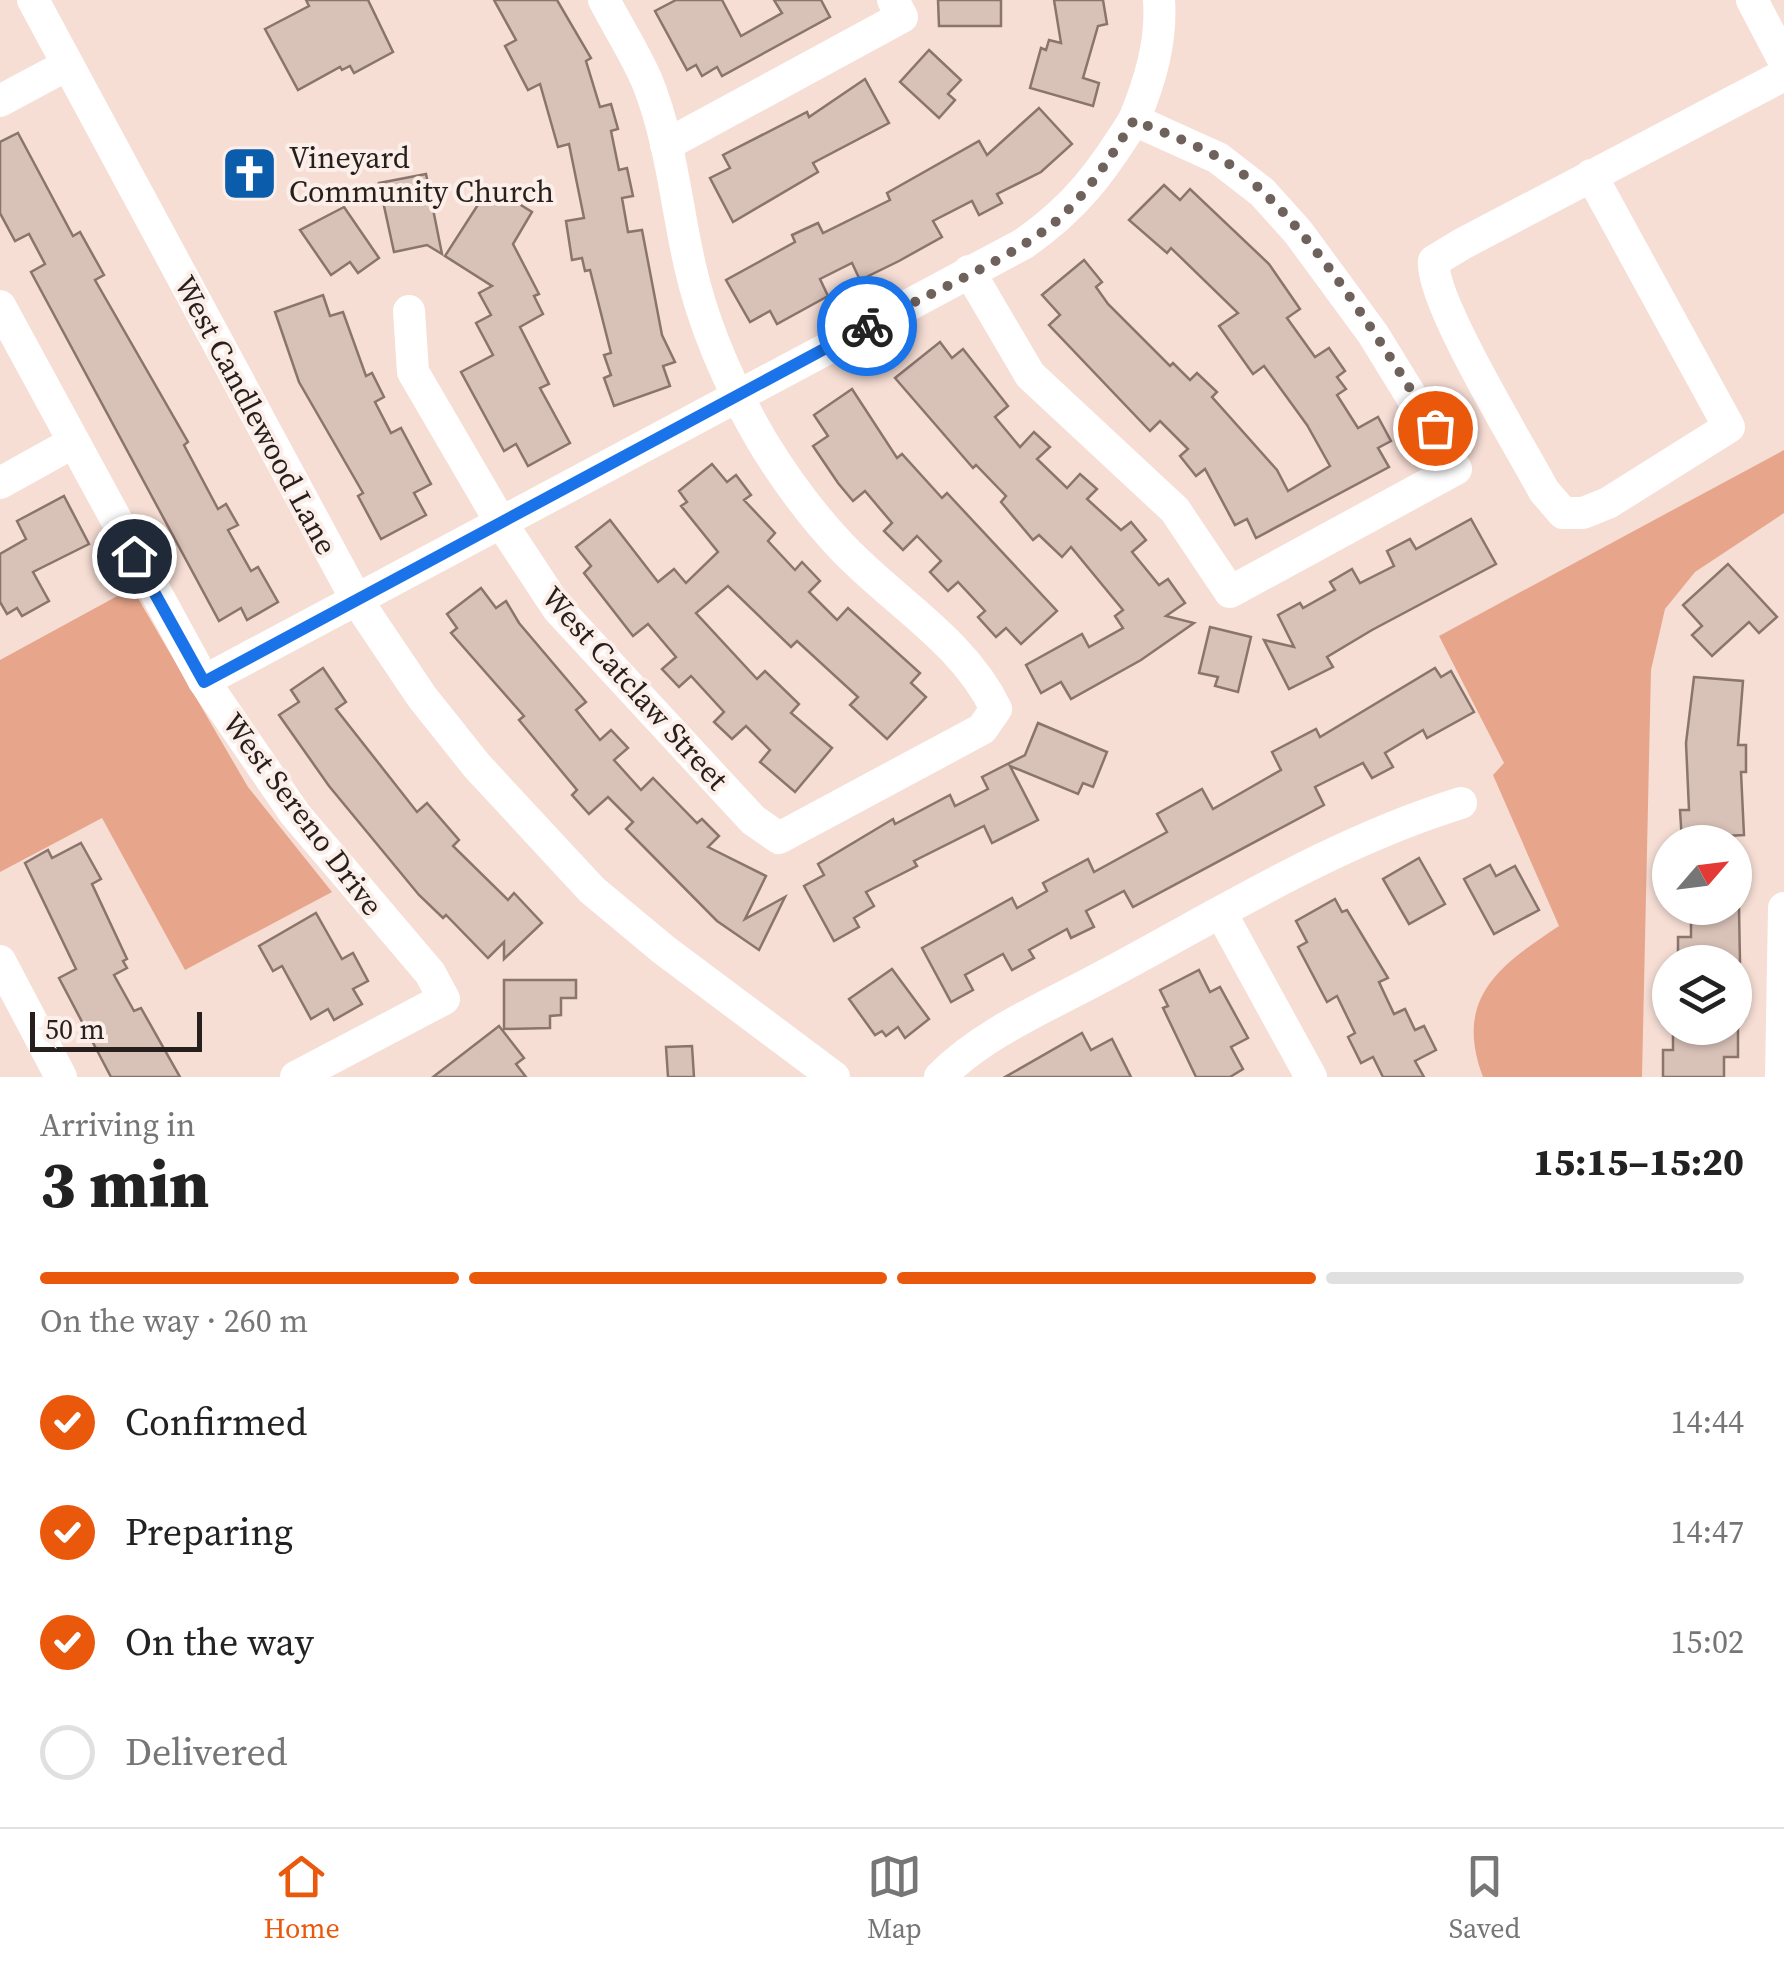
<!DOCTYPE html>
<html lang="en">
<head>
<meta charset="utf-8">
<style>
	:root { --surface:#fff; --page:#f2f2f2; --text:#222; --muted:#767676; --line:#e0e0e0; --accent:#ea580c }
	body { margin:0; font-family:"Source Serif 4",serif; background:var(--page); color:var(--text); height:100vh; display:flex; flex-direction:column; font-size:38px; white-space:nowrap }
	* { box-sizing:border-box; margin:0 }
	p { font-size:32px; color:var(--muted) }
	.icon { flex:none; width:55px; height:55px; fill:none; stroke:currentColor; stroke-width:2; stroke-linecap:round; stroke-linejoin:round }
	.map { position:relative; height:1077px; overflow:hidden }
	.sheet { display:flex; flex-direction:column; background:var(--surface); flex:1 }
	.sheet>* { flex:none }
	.needle { width:65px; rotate:62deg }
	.controls { position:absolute; left:1652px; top:825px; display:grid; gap:20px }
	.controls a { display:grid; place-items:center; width:100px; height:100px; border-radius:50%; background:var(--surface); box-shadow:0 2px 8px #0004; font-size:50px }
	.scale { position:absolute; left:30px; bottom:25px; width:172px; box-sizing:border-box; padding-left:10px; border:5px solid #271f1b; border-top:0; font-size:28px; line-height:35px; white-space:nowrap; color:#271f1b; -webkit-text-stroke:8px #fceee8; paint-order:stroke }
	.pin { position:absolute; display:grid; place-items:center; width:85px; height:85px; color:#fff; margin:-42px; border:5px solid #fff; border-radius:50%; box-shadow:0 2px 10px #0007 }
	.courier { position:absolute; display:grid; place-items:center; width:100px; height:100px; margin:-50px; border:8px solid #1a73e8; border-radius:50%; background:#fff; color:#222; box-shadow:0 2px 12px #0007 }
	.headline em { font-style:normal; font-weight:800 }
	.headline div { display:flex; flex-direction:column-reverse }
	.headline { display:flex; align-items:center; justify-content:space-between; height:170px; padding:0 40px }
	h1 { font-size:65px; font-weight:800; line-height:75px }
	.bar { display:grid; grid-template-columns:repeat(4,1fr); gap:15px 10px; align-content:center; height:120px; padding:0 40px }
	.bar i { height:12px; border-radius:8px; background:var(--line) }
	.bar .active { background:var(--accent) }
	.bar p { grid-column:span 4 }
	ol { padding:0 40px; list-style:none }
	li { display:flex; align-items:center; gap:30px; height:110px }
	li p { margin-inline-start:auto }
	li .icon { padding:10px; border-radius:50%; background:var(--accent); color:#fff; stroke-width:4 }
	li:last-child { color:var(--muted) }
	li i { width:55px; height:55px; border:5px solid var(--line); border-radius:50% }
	.menu { display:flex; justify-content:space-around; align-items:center; height:140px; border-top:2px solid var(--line); background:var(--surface); font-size:28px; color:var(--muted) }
	.menu a { display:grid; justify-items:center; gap:5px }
	.menu .active { color:var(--accent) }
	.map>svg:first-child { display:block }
	.green { fill:#e7a68b }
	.building { fill:#d8c1b7; stroke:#8a756c; stroke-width:2.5 }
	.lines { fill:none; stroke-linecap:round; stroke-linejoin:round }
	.minor { stroke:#fff; stroke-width:32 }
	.done { stroke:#6f625c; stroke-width:10; stroke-dasharray:0 18 }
	.route { stroke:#1a73e8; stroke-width:12 }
	.labels { text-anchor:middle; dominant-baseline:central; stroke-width:8; stroke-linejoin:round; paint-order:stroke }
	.poi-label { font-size:30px; fill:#271f1b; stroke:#fceee8; text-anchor:start }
	.street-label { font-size:30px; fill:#271f1b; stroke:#fceee8 }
</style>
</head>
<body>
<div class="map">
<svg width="1784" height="1077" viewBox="0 0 1784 1077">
	<rect width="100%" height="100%" fill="#f6ded5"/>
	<g class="green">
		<path d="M1784,450V513L1695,572L1665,609L1651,670L1642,1077H1483C1453,998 1500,965 1559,926L1493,775L1504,763L1439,636Z"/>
		<path d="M132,588L248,787L332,892L185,970L102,818L0,872V660Z"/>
	</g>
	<g class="building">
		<path d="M306,0H368L393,52L354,73L350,66L342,70L340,67L298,90L265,29L309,6Z"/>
		<path d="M494,0H557L591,58L586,61L600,107L611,104L618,129L611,131L619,170L627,168L633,196L622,198L628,232L642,230L662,335L675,362L663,366L670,386L614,406L604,378L611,375L604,355L611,353L590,270L585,271L582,258L572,260L566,221L584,218L569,144L558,147L540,84L528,90L505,46L516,40Z"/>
		<path d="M676,0H722L741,36L782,13L774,0H821L830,17L722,76L717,67L702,76L696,65L687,70L655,11Z"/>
		<path d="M938,0H1001V26H939Z"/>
		<path d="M1054,0H1103L1107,24L1098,26L1083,78L1099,83L1093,106L1030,88L1041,48L1046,50L1049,40L1061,43Z"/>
		<path d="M929,50L961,80L948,94L955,100L939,118L900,82Z"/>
		<path d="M865,79L889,123L813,163L818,172L733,222L710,178L730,168L723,155L807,112L809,117Z"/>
		<path d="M1039,108L1072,144L1041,172L997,194L1002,203L979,215L972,201L933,221L942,237L899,261L860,280L852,263L820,279L828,296L777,324L770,311L750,322L726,280L795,242L792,235L818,223L823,233L890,200L887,193L979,141L987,155Z"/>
		<path d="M18,133L73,236L80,232L104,275L95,280L188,442L184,445L218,509L226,504L238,525L228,530L251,571L258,567L278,602L247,620L241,608L219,621L31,272L45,264L29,234L15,241L0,213V142Z"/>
		<path d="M426,174L442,254L427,245L394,252L379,183Z"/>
		<path d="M1164,185L1180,200L1190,189L1269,264L1300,309L1287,318L1315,357L1329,348L1345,371L1337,377L1346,389L1337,395L1358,428L1378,417L1391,441L1378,448L1389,467L1256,538L1247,519L1235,525L1205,469L1196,476L1180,456L1188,449L1160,421L1150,431L1049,325L1060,315L1042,295L1084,260L1102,282L1096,287L1108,304L1170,366L1173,363L1190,380L1197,373L1217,392L1212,397L1277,470L1288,491L1330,466L1307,425L1264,366L1253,374L1219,326L1238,313L1171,248L1167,253L1129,220Z"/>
		<path d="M490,186L532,212L513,244L539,294L534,296L543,314L520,327L549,384L540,388L570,443L528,466L516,444L504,451L461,372L493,355L476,323L491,315L479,293L492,286L445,256Z"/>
		<path d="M344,207L379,258L358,273L350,262L331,275L300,230Z"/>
		<path d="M323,295L330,316L343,312L366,376L372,373L384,397L375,402L391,433L401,428L431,484L414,493L426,515L381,539L358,496L363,493L299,382L275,312Z"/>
		<path d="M940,342L952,358L963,349L1008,406L995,417L1020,447L1034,432L1050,447L1037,459L1067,488L1080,474L1097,489L1087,499L1121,530L1131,522L1146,540L1132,552L1159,585L1168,579L1185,603L1166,616L1194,623L1141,660L1071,699L1061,682L1041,693L1026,665L1082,634L1089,647L1123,628L1115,616L1123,610L1071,547L1062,557L1039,535L1033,540L1001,502L1006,496L976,465L973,468L895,378Z"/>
		<path d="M852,389L897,458L902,454L942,498L947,493L1057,611L1021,644L1006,628L996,637L978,617L985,611L958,582L948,591L930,572L941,561L917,536L903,550L884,531L892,523L865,491L853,501L838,483L813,446L828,436L814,415Z"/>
		<path d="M712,464L727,482L736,475L751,495L744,500L775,533L768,541L795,570L802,562L820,581L809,592L837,620L848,608L920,673L911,683L926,697L887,739L850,705L858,697L797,641L791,647L728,586L696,613L757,679L765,671L799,704L791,713L832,748L795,792L760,762L770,750L746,726L732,739L714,722L724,712L691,676L679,687L662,669L676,657L648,624L633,636L584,573L591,566L576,547L610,520L658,582L674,569L686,583L718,552L681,506L687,502L679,491Z"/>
		<path d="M64,496L89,544L33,572L49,601L22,616L17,608L7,614L0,602V554L26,539L17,521Z"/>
		<path d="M1471,519L1496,564L1372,630L1327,657L1333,667L1289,689L1264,640L1294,647L1278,615L1300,603L1303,608L1335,590L1330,582L1352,569L1360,583L1394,566L1387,551L1410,539L1416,549Z"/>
		<path d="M1728,564L1777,617L1759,633L1749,622L1712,656L1692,635L1702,626L1683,605Z"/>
		<path d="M481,588L496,608L506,601L519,623L586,702L576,710L600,740L611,730L628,748L614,760L641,790L653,778L697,823L702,819L719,836L708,847L766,876L745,919L785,897L759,950L717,921L626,829L633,822L608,797L589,814L572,795L577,790L519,720L524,716L451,633L457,628L447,614Z"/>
		<path d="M1210,627L1251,637L1238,692L1215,686L1218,677L1199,673Z"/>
		<path d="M323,668L346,702L336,709L417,812L427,803L459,840L453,846L508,900L514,893L542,923L504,959V942L488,958L446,915L443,918L419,895L329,786L279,715L299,702L291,690Z"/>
		<path d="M1435,668L1441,677L1451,671L1474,712L1427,738L1423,730L1385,753L1393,767L1372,778L1363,763L1315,787L1324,805L1133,907L1124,891L1086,911L1094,927L1071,938L1067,929L1029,950L1034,958L1012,970L1003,954L965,975L973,990L951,1002L922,948L1012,898L1017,908L1047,891L1043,883L1088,859L1094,872L1167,832L1157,814L1202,789L1213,809L1281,770L1272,752L1316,729L1320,737Z"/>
		<path d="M1694,677L1743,681L1738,745H1746V772H1741L1744,835L1726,836L1727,842H1682L1680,810H1689L1686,743Z"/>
		<path d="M1038,723L1107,752L1093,787L1083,783L1078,794L1010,766L1038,820L992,843L984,826L914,861L917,866L866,892L874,906L854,918L859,927L834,941L804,886L824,875L818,864L893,819L895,824L950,795L955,806L988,789L982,777L1025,755Z"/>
		<path d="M81,843L101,879L92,884L127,959L123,961L127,968L114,975L134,1011L141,1008L180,1077H111L59,978L76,969L25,863L48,850L52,858Z"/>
		<path d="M1419,858L1445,904L1409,924L1383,879Z"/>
		<path d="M1490,865L1496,876L1515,866L1539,910L1494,934L1464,879Z"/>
		<path d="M1335,899L1342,912L1347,910L1388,978L1379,982L1394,1014L1405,1009L1415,1030L1424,1026L1436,1050L1415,1061L1424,1077H1383L1373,1057L1361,1063L1348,1037L1355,1033L1337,996L1327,1002L1298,947L1307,942L1296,921Z"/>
		<path d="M1691,908H1739L1740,962H1678V937H1691Z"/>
		<path d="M316,913L342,959L353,953L368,981L353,989L362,1004L334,1020L328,1009L311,1019L282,966L273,971L259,946Z"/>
		<path d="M892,969L929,1019L905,1038L898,1027L886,1036L882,1031L875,1035L849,999Z"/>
		<path d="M1199,970L1210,992L1220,987L1248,1038L1231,1047L1243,1069L1230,1077H1196L1163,1008L1168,1006L1160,990Z"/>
		<path d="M504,980H576V998H561V1015L550,1016V1028L504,1029Z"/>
		<path d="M499,1026L524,1058L516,1064L526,1077H433Z"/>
		<path d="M1673,1028H1738V1057H1724V1077H1663V1050H1673Z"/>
		<path d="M1082,1033L1091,1050L1112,1039L1131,1077H1005Z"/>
		<path d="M692,1046L694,1077H668L666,1047Z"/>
	</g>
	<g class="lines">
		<g class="minor">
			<path d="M33,0L356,599L422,697L477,766L592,890L664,950L834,1077"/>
			<path d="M1752,0L1784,61"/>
			<path d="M0,101L67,65"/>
			<path d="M666,145L902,17L893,0"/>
			<path d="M1591,175L1729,427L1608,503L1583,513H1563L1544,491C1522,449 1429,299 1434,261L1462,244L1784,75"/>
			<path d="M969,271L1030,375L1175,510L1230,592L1456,469L1373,334L1298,232L1262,192L1218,158L1134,120C1150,81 1162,42 1159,0"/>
			<path d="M0,306L204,681L295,814L430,973L444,999L296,1077"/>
			<path d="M409,311L413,372L500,521L558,609L753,820L779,838L982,729L996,709C963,640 891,600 840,545C811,514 784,477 762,441C730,386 704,328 690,266C676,205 671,140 647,81C635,53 618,27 604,0"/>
			<path d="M0,483L74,442"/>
			<path d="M204,681L1023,244C1075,208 1101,173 1134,120"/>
			<path d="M1221,913L1311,1077"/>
			<path d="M0,961L61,1077"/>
			<path d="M940,1077C985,1031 1053,1004 1109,973C1223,912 1337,841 1461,803"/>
			<path d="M1781,1077L1784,908"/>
		</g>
	</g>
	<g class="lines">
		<path class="done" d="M867,326C921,297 1024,254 1064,214C1093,186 1113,153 1134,120C1170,136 1213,149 1244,175C1317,235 1384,348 1435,428"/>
		<path class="route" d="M134,556L204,682L867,326"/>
	</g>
	<defs>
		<symbol id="church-square" viewBox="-11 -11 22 22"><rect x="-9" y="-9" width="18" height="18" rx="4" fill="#0b5dac" stroke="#fceee8"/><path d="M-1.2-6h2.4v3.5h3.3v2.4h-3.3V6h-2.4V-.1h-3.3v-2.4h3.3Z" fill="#fff"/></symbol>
	</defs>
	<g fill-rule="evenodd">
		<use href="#church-square" x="218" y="142" width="63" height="63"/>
	</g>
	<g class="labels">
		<g class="poi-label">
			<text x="289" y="157">Vineyard<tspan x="289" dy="34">Community Church</tspan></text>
		</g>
		<g class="street-label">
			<text transform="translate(256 415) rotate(62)">West Candlewood Lane</text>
			<text transform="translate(635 688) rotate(48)">West Catclaw Street</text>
			<text transform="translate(303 814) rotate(53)">West Sereno Drive</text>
		</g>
	</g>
</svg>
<div class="controls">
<a><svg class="needle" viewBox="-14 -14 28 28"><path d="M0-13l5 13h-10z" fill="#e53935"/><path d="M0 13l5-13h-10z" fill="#767676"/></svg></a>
<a><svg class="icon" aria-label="layers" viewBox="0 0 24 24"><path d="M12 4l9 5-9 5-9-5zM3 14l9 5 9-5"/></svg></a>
</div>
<div class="scale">50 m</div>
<div class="pin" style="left:1435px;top:428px;background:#ea580c"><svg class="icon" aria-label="bag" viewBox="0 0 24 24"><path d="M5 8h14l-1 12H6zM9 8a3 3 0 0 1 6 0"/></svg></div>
<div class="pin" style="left:134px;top:556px;background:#1f2937"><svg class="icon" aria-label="home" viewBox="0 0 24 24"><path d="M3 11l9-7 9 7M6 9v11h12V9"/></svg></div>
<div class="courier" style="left:867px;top:326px"><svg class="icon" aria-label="bike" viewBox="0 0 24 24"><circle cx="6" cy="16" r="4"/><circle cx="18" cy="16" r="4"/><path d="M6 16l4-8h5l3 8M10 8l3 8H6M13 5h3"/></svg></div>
</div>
<section class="sheet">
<div class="headline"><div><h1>3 min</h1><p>Arriving in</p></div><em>15:15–15:20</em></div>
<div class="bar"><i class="active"></i><i class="active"></i><i class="active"></i><i></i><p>On the way · 260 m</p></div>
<ol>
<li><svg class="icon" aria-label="check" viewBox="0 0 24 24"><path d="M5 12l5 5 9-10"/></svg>Confirmed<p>14:44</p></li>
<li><svg class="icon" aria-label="check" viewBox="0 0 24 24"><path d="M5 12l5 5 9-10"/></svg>Preparing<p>14:47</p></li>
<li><svg class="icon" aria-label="check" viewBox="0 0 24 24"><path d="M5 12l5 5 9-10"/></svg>On the way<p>15:02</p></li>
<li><i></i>Delivered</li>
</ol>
</section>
<nav class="menu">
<a class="active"><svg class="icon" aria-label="home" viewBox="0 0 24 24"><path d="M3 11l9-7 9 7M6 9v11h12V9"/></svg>Home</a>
<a><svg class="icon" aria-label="map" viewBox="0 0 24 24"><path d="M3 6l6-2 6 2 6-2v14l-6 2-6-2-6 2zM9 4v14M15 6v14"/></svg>Map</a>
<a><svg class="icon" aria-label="saved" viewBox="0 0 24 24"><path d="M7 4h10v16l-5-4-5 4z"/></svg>Saved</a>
</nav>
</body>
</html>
